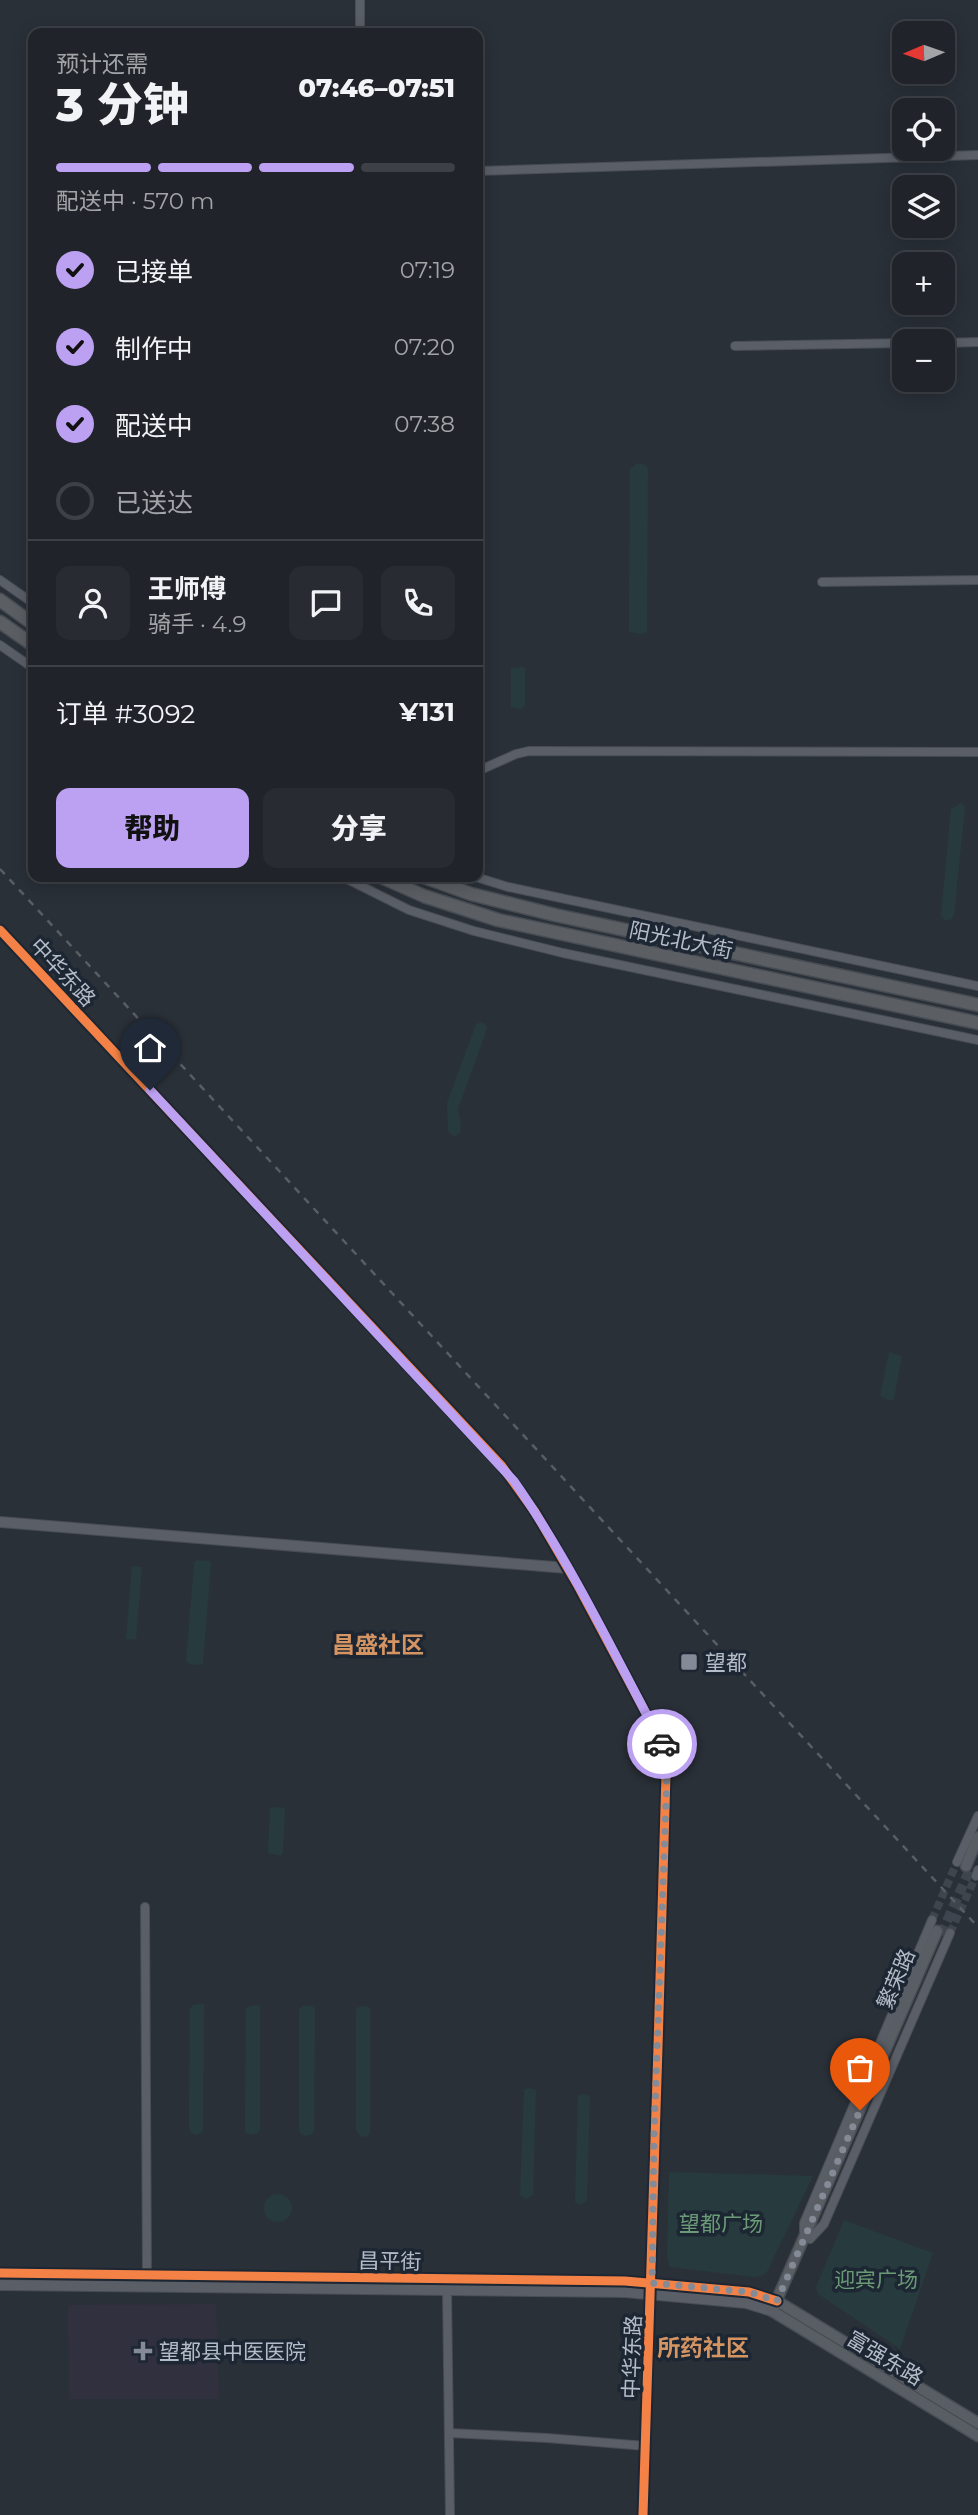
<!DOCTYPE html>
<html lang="zh">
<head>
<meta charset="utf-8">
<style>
	:root { --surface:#20242a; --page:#282c32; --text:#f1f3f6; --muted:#a2a4a8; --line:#3d4147; --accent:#bca0f2 }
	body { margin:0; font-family:Montserrat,"Noto Sans SC",sans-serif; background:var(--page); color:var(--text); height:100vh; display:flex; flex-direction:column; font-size:26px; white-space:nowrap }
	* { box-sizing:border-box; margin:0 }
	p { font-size:23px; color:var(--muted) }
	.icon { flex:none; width:38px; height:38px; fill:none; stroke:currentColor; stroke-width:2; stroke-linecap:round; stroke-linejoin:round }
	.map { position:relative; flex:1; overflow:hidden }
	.drawer { position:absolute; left:28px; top:28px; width:455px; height:854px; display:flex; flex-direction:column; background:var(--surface); border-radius:14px; box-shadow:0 4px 18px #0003,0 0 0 2px var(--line) }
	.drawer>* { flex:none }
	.needle { width:46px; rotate:268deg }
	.fabs { position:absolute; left:892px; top:21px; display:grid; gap:14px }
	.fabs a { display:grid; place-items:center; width:63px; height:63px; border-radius:14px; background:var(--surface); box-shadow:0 4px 18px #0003,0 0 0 2px var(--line); font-size:35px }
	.pin { position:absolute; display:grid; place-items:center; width:60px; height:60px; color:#fff; margin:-72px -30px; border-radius:50% 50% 50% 0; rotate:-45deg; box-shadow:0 0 7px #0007 }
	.pin .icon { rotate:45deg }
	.courier { position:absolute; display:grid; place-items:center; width:70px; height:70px; margin:-35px; border:5px solid #bca0f2; border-radius:50%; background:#fff; color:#222; box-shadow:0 2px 9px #0007 }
	.head em { font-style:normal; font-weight:800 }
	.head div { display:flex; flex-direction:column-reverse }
	.head { display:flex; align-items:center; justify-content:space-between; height:119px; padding:0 28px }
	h1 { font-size:46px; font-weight:800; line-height:52px }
	.bar { display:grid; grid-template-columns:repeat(4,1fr); gap:10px 7px; align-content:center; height:84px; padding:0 28px }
	.bar i { height:9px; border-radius:5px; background:var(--line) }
	.bar .active { background:var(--accent) }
	.bar p { grid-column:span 4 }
	.line { display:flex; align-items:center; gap:18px; padding:0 28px; border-top:2px solid var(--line) }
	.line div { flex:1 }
	.round { display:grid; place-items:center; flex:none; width:74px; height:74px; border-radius:14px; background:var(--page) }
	ol { padding:0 28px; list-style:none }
	li { display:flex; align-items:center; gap:21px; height:77px }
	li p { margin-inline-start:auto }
	li .icon { padding:7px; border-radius:50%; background:var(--accent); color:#111; stroke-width:4 }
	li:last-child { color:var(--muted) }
	li i { width:38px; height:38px; border:4px solid var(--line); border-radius:50% }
	.cta { display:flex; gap:14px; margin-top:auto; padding:14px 28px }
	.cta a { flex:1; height:80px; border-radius:14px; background:var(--accent); color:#111; font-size:28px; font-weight:800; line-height:80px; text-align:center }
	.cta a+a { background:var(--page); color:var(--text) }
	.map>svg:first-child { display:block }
	.medical { fill:#31303e }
	.green { fill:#273a3e }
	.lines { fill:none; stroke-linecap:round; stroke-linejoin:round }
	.minor-tunnel { stroke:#3f454e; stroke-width:8; stroke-dasharray:8 4; stroke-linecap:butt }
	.secondary-tunnel { stroke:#3f454e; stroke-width:10; stroke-dasharray:10 5; stroke-linecap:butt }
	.minor-casing { stroke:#484c53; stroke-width:10 }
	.tertiary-casing { stroke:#484c53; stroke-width:12 }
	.secondary-casing { stroke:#484c53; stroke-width:13 }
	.trunk-casing { stroke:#474c53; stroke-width:15 }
	.minor { stroke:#5a5e66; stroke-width:8 }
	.tertiary { stroke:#5a5e66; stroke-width:10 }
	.secondary { stroke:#595d64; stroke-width:10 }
	.trunk { stroke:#5b5f64; stroke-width:12 }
	.rail { stroke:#595d64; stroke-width:2.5; stroke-dasharray:7 7; stroke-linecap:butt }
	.cycleway-casing { stroke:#1d2633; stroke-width:13 }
	.cycleway { stroke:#f48246; stroke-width:9 }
	.done { stroke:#848b96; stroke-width:7; stroke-dasharray:0 12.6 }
	.route { stroke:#bca0f2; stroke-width:9 }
	.poi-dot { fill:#848b96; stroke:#1d2633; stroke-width:2.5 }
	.labels { text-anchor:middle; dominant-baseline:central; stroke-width:7; stroke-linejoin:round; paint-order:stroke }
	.street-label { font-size:21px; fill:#b4bcc9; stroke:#1d2633 }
	.poi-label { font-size:21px; fill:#b4bcc9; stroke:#1d2633; text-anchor:start }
	.park-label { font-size:21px; fill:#6b9a76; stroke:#1d2633 }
	.neighbourhood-label { font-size:23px; font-weight:bold; fill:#d59563; stroke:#1d2633 }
</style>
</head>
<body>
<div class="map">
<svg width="978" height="2515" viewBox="0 0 978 2515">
	<rect width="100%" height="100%" fill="#2a3038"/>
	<path class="medical" d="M216,2304L219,2399H69L68,2305Z"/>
	<g class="green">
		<path d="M637,463L646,465L648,469L647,632L642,634L629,632L630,469Z"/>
		<path d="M522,667L525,668V705L522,709L511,707V670L512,668Z"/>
		<path d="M961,803L965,807L954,915L952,919L945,921L941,915L951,809Z"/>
		<path d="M481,1022L486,1025L487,1029L458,1109L461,1124L460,1133L454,1137L448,1131L447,1103L476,1024Z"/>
		<path d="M889,1352L902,1356L894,1399L890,1401L880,1396Z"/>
		<path d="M197,1560L209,1561L211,1564L203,1663L200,1665L189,1664L186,1661L194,1563Z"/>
		<path d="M132,1566L142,1567L136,1640L126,1639Z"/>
		<path d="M273,1807L285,1808L283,1853L281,1856L268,1853L270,1809Z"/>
		<path d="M202,2004L204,2005L203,2132L196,2135L191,2133L189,2128L190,2009L193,2005Z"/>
		<path d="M258,2005L260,2007V2129L258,2133L250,2135L245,2132L246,2009L250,2006Z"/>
		<path d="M302,2006H312L315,2009L314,2131L312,2134L306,2136L300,2133L299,2128V2010Z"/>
		<path d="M367,2006L370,2008V2132L367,2137L360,2136L356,2130V2010L358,2007Z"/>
		<path d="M528,2088L536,2090L533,2195L525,2199L520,2195L524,2090Z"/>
		<path d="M582,2094L590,2096L587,2201L579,2205L575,2201L578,2096Z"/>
		<path d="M669,2172L813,2176L767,2272L761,2276L753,2277L670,2267L667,2257Z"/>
		<circle cx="278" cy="2208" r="14"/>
		<path d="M844,2220L933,2253L900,2349L818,2294L816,2287Z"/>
	</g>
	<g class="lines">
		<g class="minor-tunnel">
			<path d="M932,1920L957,1862"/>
			<path d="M950,1933L976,1876"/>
		</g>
		<path class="secondary-tunnel" d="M941,1935L970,1869"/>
		<defs>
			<g id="minor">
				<path d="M360,0V33"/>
				<path d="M478,171L978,155"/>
				<path d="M943,343L978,342"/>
				<path d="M735,346L905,343"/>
				<path d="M0,580L33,603"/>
				<path d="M822,582L978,580"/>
				<path d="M0,645L33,668"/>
				<path d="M478,771L516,754L529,751L978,752"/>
				<path d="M343,877L409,910L474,931L563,953L978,1040"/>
				<path d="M476,877L508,887L978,986"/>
				<path d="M957,1862L978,1816"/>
				<path d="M976,1876L978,1870"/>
				<path d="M145,1907L147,2276"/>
				<path d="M804,2234V2223L932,1920"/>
				<path d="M810,2239L824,2224L950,1933"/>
				<path d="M447,2291L450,2515"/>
				<path d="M449,2433L547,2438L646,2446"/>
			</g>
			<g id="tertiary">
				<path d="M0,930L501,1465L535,1512L577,1584L664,1747L666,1774C658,2021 653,2268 643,2515"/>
				<path d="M0,1522L567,1568"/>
				<path d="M0,2273L625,2281L749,2292L777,2301"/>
				<path d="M0,2285L625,2292L746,2303L772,2311"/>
			</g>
			<g id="secondary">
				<path d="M966,1866L978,1837"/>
				<path d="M937,1931L772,2311L978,2436"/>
				<path d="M777,2301L978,2423"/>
			</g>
			<g id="trunk">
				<path d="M0,600L33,624"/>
				<path d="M0,622L33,645"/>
				<path d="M381,877L424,896L498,920L978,1023"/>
				<path d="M424,877L471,894L555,915L978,1005"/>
			</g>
		</defs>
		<use href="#minor" class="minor-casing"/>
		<use href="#tertiary" class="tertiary-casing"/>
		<use href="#secondary" class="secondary-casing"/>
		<use href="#trunk" class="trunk-casing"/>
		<use href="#minor" class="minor"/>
		<use href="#tertiary" class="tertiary"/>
		<use href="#secondary" class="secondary"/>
		<use href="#trunk" class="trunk"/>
		<path class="rail" d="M0,869L978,1927"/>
		<defs>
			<g id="cycleway">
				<path d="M0,930L501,1465L535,1512L577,1584L664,1747L666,1774C658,2021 653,2268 643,2515"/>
				<path d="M0,2273L625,2281L749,2292L777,2301"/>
			</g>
		</defs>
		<use href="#cycleway" class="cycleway-casing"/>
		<use href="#cycleway" class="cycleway"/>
	</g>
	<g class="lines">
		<path class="done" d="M662,1744L666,1756L667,1774L654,2136L652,2283L749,2292L777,2301L860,2110"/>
		<path class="route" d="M150,1090L514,1481C571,1563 615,1655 662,1744"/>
	</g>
	<g class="poi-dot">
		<rect x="680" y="1653" width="18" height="18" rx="3.5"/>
		<path d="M139.5 2340.5h7v7h7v7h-7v7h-7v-7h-7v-7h7z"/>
	</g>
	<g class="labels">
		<g class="street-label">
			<text transform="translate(681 940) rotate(12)">阳光北大街</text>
			<text transform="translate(63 972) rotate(47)">中华东路</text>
			<text transform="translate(896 1979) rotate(-67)">繁荣路</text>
			<text transform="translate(390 2261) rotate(1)">昌平街</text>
			<text transform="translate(632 2357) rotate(-88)">中华东路</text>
			<text transform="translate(885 2358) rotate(31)">富强东路</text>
		</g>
		<g class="poi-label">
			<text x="705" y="1662">望都</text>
			<text x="159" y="2351">望都县中医医院</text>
		</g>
		<g class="park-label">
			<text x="721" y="2223">望都广场</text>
			<text x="876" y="2279">迎宾广场</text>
		</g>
		<g class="neighbourhood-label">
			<text x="378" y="1645">昌盛社区</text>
			<text x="703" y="2348">所药社区</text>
		</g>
	</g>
</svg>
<div class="fabs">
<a><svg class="needle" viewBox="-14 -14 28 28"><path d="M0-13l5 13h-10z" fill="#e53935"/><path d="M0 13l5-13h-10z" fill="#a2a4a8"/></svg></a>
<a><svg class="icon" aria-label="locate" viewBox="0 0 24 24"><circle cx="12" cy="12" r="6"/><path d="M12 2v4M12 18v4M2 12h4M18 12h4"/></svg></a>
<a><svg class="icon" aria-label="layers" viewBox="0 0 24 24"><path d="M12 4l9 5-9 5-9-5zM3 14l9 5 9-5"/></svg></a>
<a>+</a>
<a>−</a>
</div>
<div class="pin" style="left:860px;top:2110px;background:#ea580c"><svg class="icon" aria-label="bag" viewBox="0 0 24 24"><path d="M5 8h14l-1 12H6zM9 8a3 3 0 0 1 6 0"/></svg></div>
<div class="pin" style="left:150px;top:1090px;background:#1f2937"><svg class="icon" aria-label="home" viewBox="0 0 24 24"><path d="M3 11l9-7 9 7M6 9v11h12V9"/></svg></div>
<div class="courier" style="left:662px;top:1744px"><svg class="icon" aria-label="car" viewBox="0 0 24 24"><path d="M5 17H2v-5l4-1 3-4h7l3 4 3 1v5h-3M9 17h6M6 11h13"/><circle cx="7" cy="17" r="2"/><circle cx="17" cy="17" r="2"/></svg></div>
<section class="drawer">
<div class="head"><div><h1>3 分钟</h1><p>预计还需</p></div><em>07:46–07:51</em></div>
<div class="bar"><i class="active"></i><i class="active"></i><i class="active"></i><i></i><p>配送中 · 570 m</p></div>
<ol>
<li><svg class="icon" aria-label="check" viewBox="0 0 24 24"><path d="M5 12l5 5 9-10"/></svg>已接单<p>07:19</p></li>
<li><svg class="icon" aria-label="check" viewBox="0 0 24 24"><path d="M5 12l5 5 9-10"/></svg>制作中<p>07:20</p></li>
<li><svg class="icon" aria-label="check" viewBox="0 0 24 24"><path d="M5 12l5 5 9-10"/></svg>配送中<p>07:38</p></li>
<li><i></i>已送达</li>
</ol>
<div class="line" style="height:126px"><a class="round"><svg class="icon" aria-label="person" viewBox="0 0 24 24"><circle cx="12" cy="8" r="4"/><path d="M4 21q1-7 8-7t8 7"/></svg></a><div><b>王师傅</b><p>骑手 · 4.9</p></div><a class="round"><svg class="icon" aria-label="chat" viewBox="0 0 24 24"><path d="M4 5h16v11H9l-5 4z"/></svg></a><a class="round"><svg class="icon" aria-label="phone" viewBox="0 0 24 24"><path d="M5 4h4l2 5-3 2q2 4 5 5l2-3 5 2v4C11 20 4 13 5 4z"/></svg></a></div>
<div class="line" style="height:91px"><div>订单 #3092</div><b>¥131</b></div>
<div class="cta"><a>帮助</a><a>分享</a></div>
</section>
</div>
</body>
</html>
